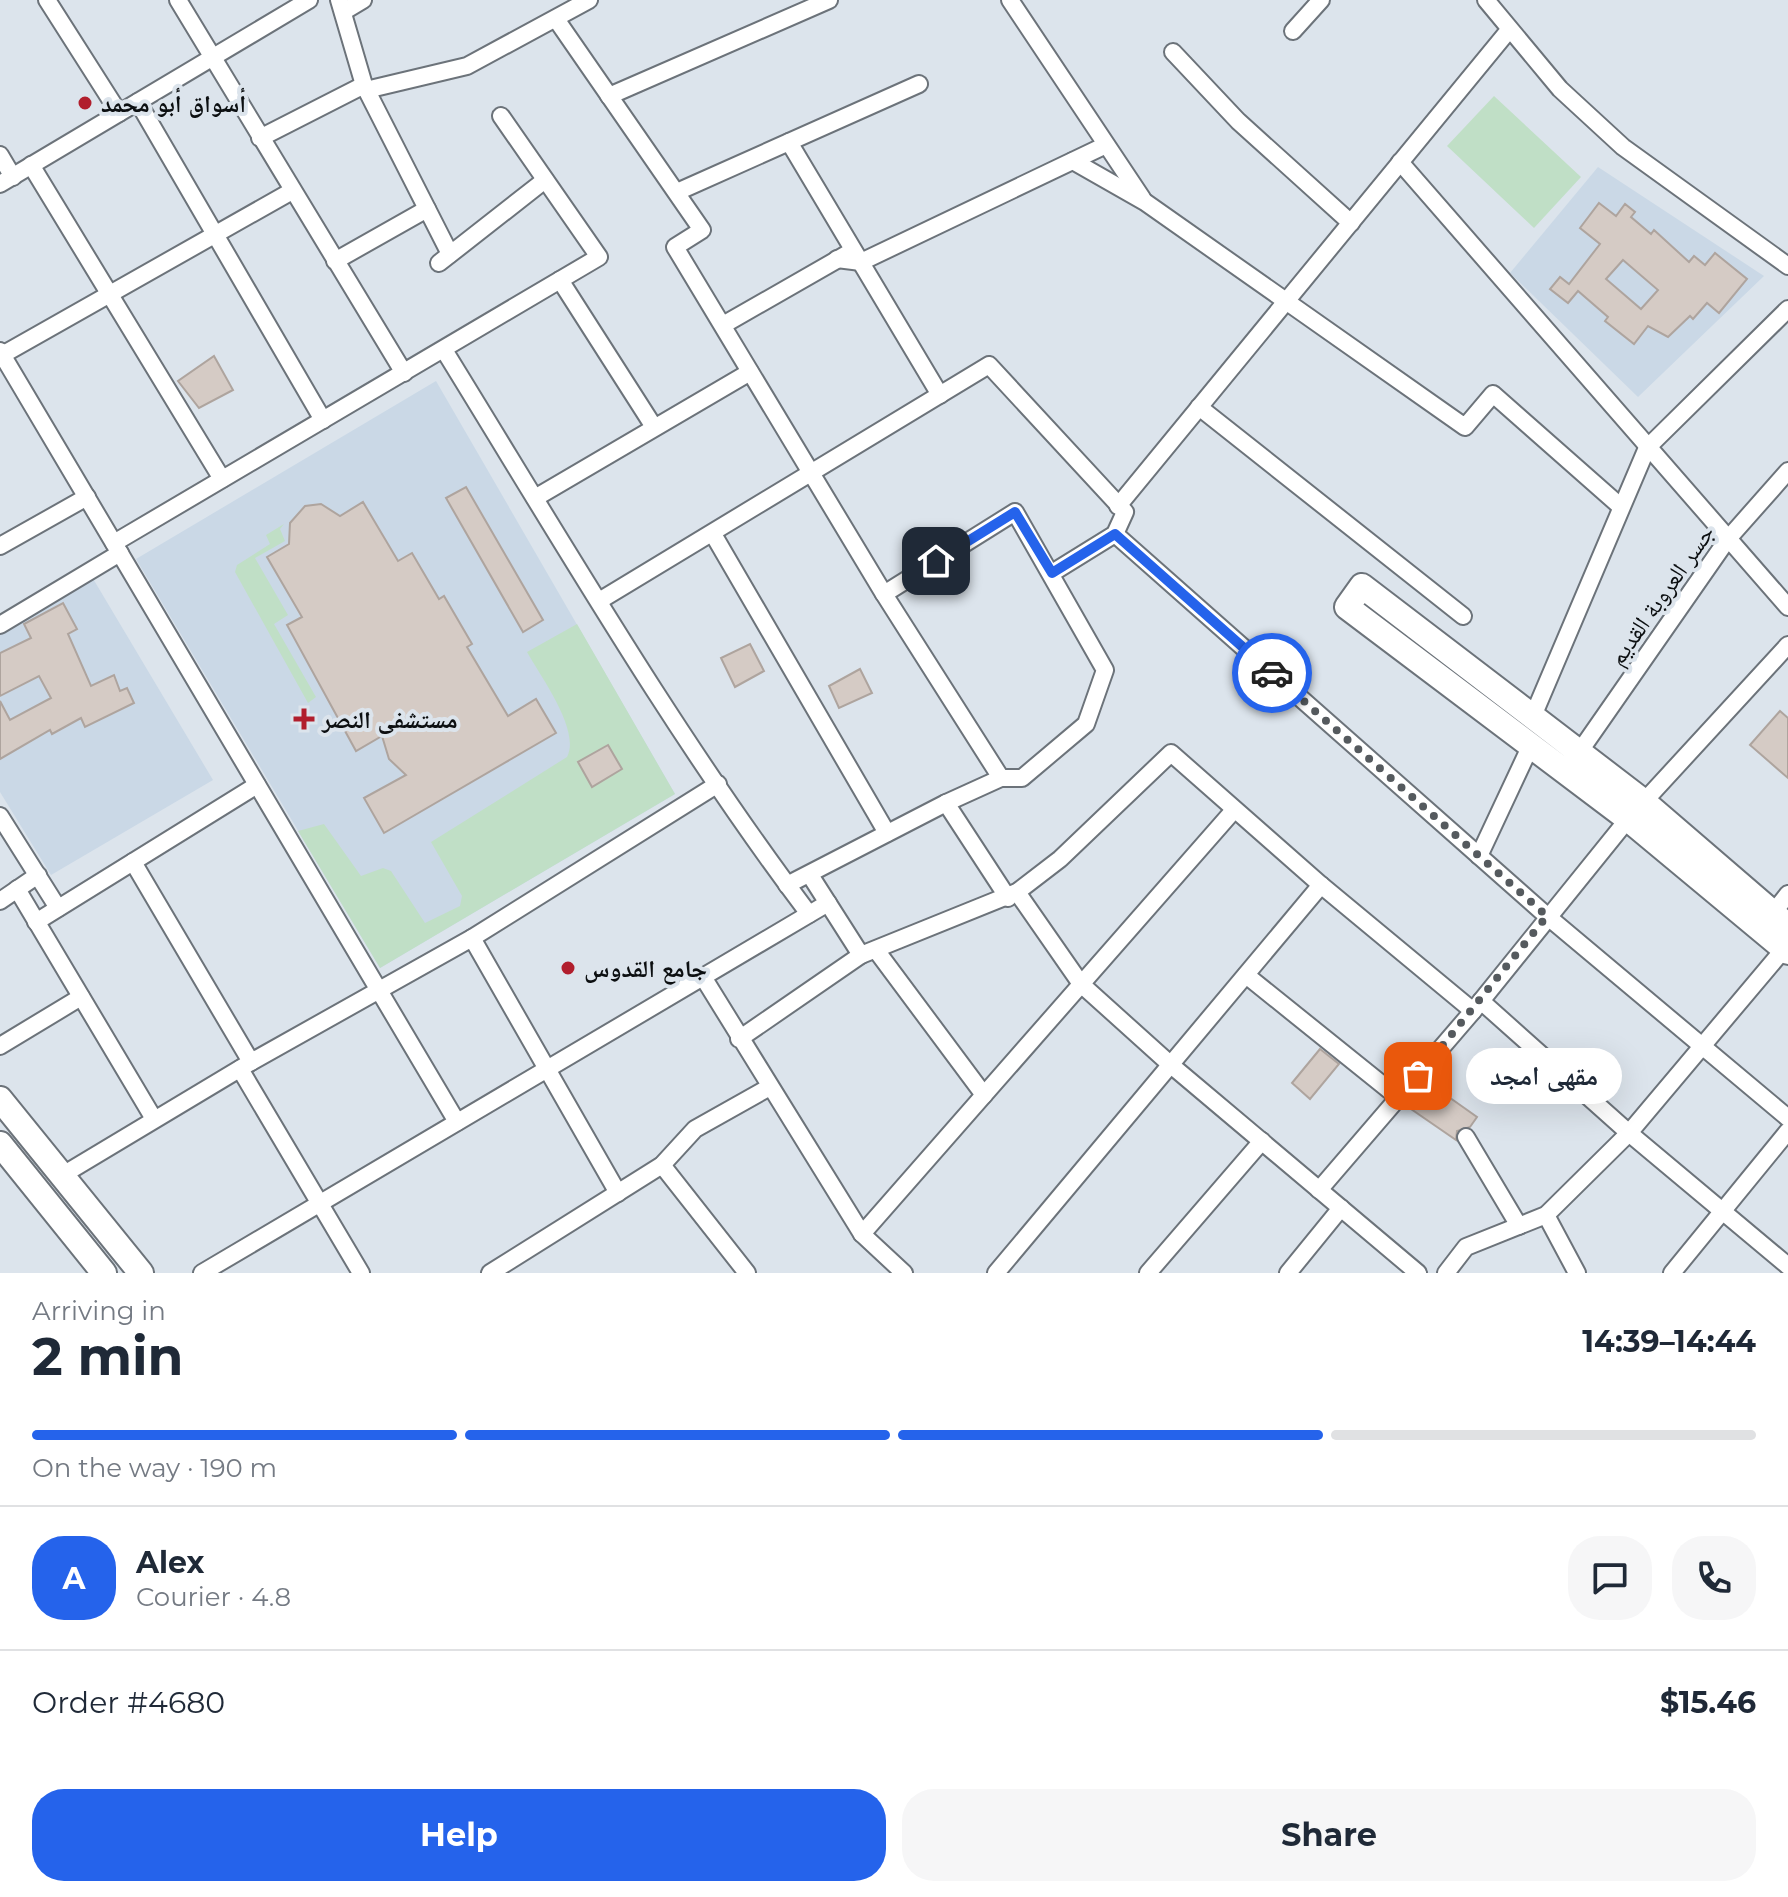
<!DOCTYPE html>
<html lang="en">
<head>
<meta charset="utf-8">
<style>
	:root { --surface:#fff; --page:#f6f6f7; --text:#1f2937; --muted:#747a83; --line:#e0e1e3; --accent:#2563eb }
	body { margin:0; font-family:Montserrat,"Noto Naskh Arabic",sans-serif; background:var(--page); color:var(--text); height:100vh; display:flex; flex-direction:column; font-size:30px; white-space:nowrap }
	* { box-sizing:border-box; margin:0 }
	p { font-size:26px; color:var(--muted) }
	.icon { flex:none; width:44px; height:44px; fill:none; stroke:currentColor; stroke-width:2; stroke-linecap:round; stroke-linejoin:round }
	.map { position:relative; height:1273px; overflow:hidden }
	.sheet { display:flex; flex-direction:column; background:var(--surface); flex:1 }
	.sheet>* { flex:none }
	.pin { position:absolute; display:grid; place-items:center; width:68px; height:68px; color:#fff; margin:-34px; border-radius:16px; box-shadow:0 4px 12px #0006 }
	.courier { position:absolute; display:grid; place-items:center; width:80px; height:80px; margin:-40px; border:6px solid #2563eb; border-radius:50%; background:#fff; color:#222; box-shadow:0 2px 10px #0007 }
	.bubble { position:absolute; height:56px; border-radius:28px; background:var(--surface); box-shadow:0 8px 32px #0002; font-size:26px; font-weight:700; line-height:56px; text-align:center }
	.head em { font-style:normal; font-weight:700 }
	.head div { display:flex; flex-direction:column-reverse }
	.head { display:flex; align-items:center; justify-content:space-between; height:136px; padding:0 32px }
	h1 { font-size:52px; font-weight:700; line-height:60px }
	.bar { display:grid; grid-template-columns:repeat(4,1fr); gap:12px 8px; align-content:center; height:96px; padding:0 32px }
	.bar i { height:10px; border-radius:6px; background:var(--line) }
	.bar .current { background:var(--accent) }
	.bar p { grid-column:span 4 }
	.line { display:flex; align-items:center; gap:20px; padding:0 32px; border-top:2px solid var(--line) }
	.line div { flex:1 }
	.round { display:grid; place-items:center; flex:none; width:84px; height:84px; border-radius:32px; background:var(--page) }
	.action { display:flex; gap:16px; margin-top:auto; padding:16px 32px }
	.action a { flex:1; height:92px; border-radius:32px; background:var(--accent); color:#fff; font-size:32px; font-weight:700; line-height:92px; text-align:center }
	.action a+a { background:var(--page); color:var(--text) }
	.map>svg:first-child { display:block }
	.built { fill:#cad8e6 }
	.green { fill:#c0dfc6 }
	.building { fill:#d5cbc5; stroke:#aea49e; stroke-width:2; fill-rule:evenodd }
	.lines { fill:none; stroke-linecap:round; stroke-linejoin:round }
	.street-casing { stroke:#6c737a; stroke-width:20 }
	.secondary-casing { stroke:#6c737a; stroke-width:28 }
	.street { stroke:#fff; stroke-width:16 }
	.secondary { stroke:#fff; stroke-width:24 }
	.done { stroke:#555a5e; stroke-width:8; stroke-dasharray:0 14.4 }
	.route { stroke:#2563eb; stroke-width:10 }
	.poi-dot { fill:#b11e2d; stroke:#dce4ec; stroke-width:3 }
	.labels { text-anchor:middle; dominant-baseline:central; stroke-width:8; stroke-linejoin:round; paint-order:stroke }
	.poi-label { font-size:24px; font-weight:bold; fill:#0c0f11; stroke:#dce4ec; text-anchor:start }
	.street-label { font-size:24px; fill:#0c0f11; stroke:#dce4ec }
</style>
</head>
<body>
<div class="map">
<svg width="1788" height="1273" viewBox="0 0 1788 1273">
	<rect width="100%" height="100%" fill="#dce4ec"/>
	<g class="built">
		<path d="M1598,167L1764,276L1638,397L1510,273Z"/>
		<path d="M436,381L675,794L380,968L136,559Z"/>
		<path d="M92,577L213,780L51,875L0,792V635Z"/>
	</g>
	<g class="green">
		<path d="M1494,96L1581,177L1534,228L1447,146Z"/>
		<path d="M284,524L280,529L285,541L255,558L288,615L274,624L316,697L308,703L235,572L237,565L270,544L266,535Z"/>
		<path d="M577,624L675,794L380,968L298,831L324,824L361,876L383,868L391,871L425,923L460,906L462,896L431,842L567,757C581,731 541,677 527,652Z"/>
	</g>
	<g class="building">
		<path d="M1599,203L1616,216L1625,204L1635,212L1631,217L1651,234L1654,230L1689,262L1694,256L1705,265L1715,253L1747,279L1719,313L1707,303L1693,319L1690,316L1668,337L1648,326L1634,344L1605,321L1608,317L1578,291L1568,303L1550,289L1560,277L1569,284L1600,244L1580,228ZM1623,260L1658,290L1641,309L1606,279Z"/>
		<path d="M214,356L233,390L199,408L178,381Z"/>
		<path d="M466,487L543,620L523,632L446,498Z"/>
		<path d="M363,502L398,561L412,553L439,599L444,596L472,644L467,647L508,716L536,699L556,733L384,833L364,798L406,775L389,759L382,736L356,751L287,625L302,617L267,557L289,544L290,523L305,506L321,504L340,516Z"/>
		<path d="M63,603L77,629L68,634L91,686L114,675L120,691L127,688L134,703L85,727L81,718L52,734L50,730L0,759V701L10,720L51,698L39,676L0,696V653L31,638L24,624Z"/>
		<path d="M750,644L764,671L735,687L721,658Z"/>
		<path d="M860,669L872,693L839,708L829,686Z"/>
		<path d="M1780,711L1788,718V778L1750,745Z"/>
		<path d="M608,745L622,769L592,787L578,762Z"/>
		<path d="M1320,1049L1339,1064L1310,1099L1292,1083Z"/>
		<path d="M1429,1083L1477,1117L1470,1127L1457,1131L1456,1140L1411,1109Z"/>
	</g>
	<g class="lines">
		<defs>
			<g id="street">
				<path d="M47,0L119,113"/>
				<path d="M178,0L404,373"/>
				<path d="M339,0L364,85L450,254"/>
				<path d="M1010,0L1142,198"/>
				<path d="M1486,0L1560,89L1623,147L1788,266"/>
				<path d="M343,12L363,0"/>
				<path d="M556,19L702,230L675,247L884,594L1001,778"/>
				<path d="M1293,31L1321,0"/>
				<path d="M1173,52L1238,121L1351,223"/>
				<path d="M366,90L467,66L589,0"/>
				<path d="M609,96L829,0"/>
				<path d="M138,102L323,420"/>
				<path d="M260,138L364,85"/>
				<path d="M789,142L940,395"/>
				<path d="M0,155L13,177"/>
				<path d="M1073,161L1145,202L1465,427L1493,394L1620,506"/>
				<path d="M1400,162L1788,607"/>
				<path d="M31,165L222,479"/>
				<path d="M0,184L309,0"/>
				<path d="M677,192L919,84"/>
				<path d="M837,259L861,262L1106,145"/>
				<path d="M335,261L427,209"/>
				<path d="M439,263L545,180"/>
				<path d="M560,280L654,427"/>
				<path d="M723,325L847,254"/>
				<path d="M444,350C560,538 676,738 809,914"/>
				<path d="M0,351L457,1122"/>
				<path d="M2,355L292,191"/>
				<path d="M1199,407L1463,616"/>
				<path d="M535,498L750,372"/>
				<path d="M1118,506L1509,30"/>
				<path d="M713,534L887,833"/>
				<path d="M1115,534L1547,916L1788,1118"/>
				<path d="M114,543L599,257L501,116"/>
				<path d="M0,546L87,497"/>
				<path d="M599,601L989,365L1125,512L1115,534L1052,573"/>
				<path d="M0,625L120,553"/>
				<path d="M1533,716L1647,448L1788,309"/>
				<path d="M1580,751L1727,540L1788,471"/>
				<path d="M946,803L1008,898"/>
				<path d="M0,816L58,908"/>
				<path d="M1479,856L1531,745"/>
				<path d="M133,862L251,1062"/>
				<path d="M810,875L861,955"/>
				<path d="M787,885L946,803L1001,778H1022L1086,724L1105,670L1015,512L884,594"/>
				<path d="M17,889L154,1119"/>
				<path d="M1017,892L1081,984L1171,1065L1418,1273"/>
				<path d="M0,901L38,875"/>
				<path d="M1773,913L1788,894"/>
				<path d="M36,922L257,785"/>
				<path d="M472,938L618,1193"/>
				<path d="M876,950L984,1095"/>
				<path d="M1246,975L1399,1098"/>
				<path d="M703,977L862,1234L904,1273"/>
				<path d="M1481,1001L1629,1133L1788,1266"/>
				<path d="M739,1039L861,955L1017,892L1060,859L1171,753L1321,885L1473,1011"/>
				<path d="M0,1046L81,997"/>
				<path d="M240,1069L361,1273"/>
				<path d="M1466,1137L1519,1226"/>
				<path d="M662,1165L747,1273"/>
				<path d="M61,1176L251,1062L472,938L718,784"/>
				<path d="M1319,1190L1473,1011L1628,819L1788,645"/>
				<path d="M1546,1215L1577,1273"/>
				<path d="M862,1234L1234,810"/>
				<path d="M202,1273L828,903"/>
				<path d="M490,1273L662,1165L695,1129L768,1088"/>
				<path d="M996,1273L1321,885"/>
				<path d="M1148,1273L1262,1141"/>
				<path d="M1288,1273L1341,1208"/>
				<path d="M1446,1273L1466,1247L1546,1215L1629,1133L1784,949"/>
				<path d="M1672,1273L1788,1131"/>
			</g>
			<g id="secondary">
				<path d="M1788,926L1643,801L1362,586L1347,607L1628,819L1788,952"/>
				<path d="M0,1099L141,1273"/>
				<path d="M0,1144L104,1273"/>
			</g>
		</defs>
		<use href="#street" class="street-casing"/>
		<use href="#secondary" class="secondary-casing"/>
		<use href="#street" class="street"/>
		<use href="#secondary" class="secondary"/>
	</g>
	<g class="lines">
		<path class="done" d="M1272,673L1547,916L1418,1076"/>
		<path class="route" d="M936,561L1015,512L1052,573L1115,534L1272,673"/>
	</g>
	<g class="poi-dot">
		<circle cx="85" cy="103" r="8"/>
		<path d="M300 707h8v8h8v8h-8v8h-8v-8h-8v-8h8z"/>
		<circle cx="568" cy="968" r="8"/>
	</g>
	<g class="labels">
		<g class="poi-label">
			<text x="101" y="103">أسواق أبو محمد</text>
			<text x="322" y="719">مستشفى النصر</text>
			<text x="584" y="968">جامع القدوس</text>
		</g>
		<g class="street-label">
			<text transform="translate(1661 595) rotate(-55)">جسر العروبة القديم</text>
		</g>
	</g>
</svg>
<div class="pin" style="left:1418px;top:1076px;background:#ea580c"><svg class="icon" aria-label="bag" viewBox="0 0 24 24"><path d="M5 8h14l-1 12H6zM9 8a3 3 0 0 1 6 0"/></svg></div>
<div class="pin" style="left:936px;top:561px;background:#1f2937"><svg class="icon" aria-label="home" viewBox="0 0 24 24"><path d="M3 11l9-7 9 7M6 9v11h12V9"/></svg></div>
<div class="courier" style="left:1272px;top:673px"><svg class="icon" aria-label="car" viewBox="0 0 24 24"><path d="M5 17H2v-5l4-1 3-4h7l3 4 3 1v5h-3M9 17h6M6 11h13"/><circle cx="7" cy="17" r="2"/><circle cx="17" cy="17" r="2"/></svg></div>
<div class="bubble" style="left:1466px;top:1048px;width:156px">مقهى امجد</div>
</div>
<section class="sheet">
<div class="head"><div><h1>2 min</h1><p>Arriving in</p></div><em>14:39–14:44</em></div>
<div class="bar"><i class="current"></i><i class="current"></i><i class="current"></i><i></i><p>On the way · 190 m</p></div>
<div class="line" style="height:144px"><b class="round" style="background:var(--accent);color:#fff">A</b><div><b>Alex</b><p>Courier · 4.8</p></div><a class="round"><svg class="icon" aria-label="chat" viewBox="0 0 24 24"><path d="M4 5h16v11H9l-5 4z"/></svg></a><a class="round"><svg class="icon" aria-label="phone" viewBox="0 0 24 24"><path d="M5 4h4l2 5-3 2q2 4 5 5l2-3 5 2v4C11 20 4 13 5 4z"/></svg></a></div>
<div class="line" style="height:104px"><div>Order #4680</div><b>$15.46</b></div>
<div class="action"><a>Help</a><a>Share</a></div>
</section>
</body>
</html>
